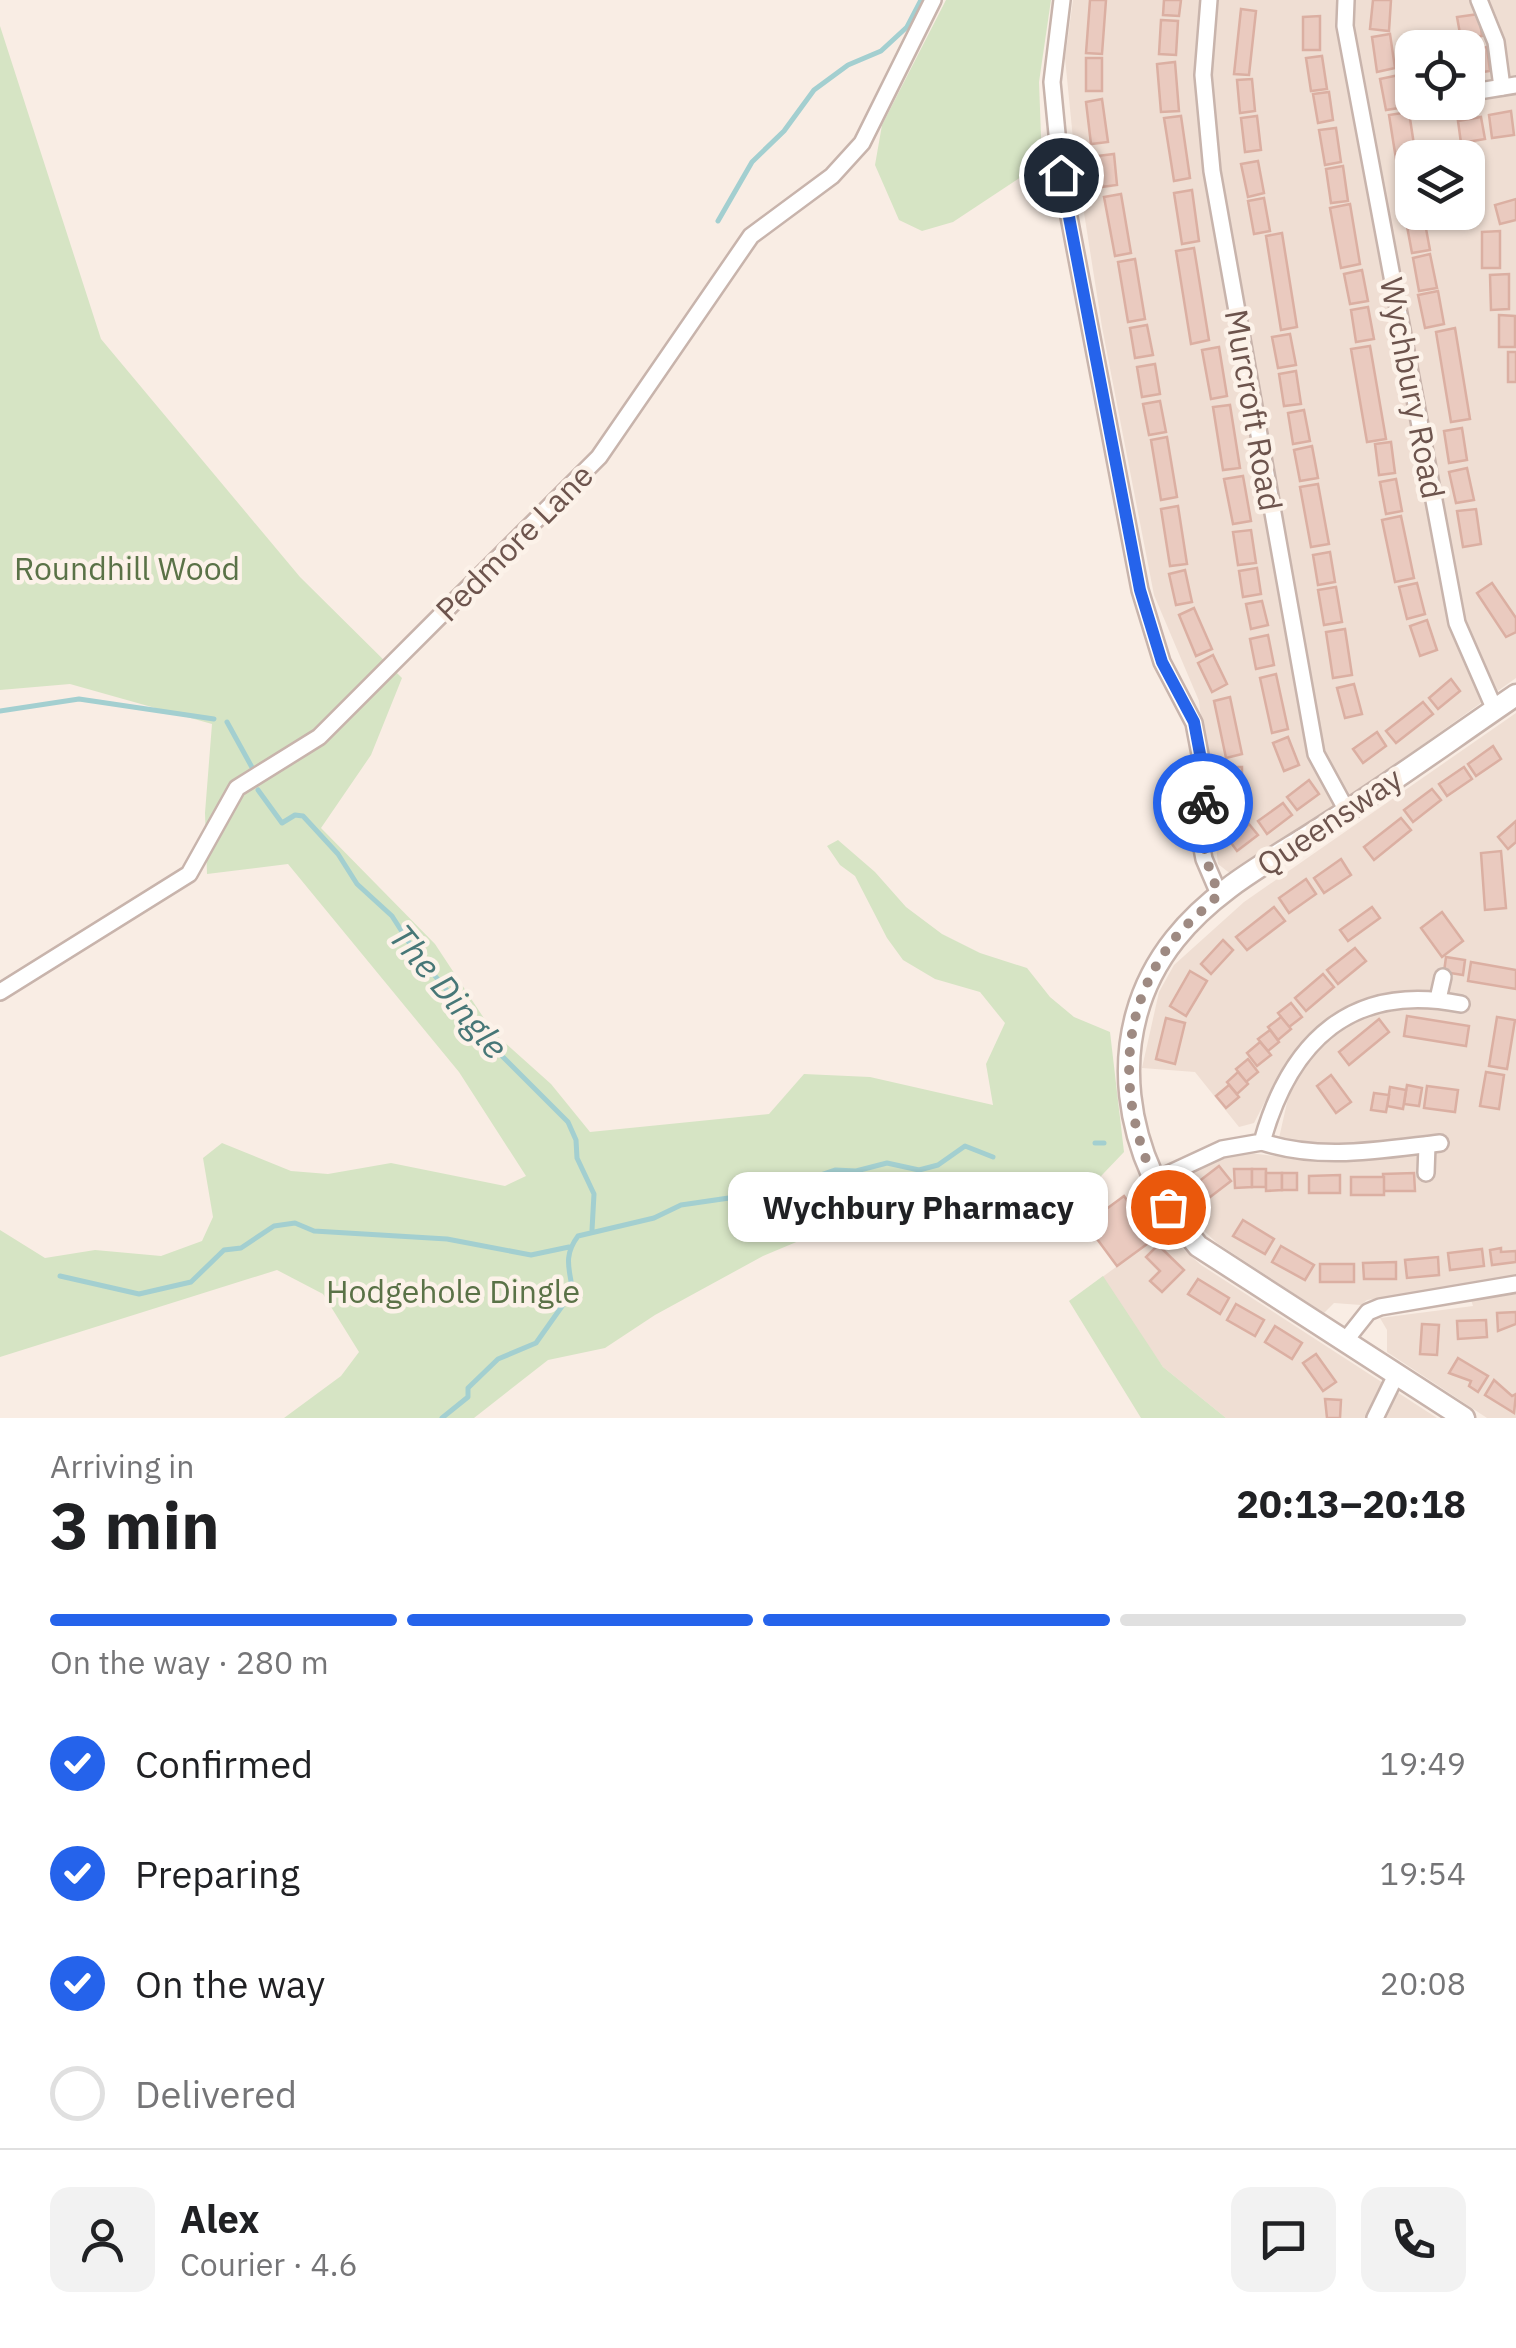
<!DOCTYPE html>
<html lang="en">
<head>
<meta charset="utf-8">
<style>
	:root { --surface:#fff; --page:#f2f2f2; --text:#202124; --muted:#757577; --line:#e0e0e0; --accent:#2563eb }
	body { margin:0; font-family:"IBM Plex Sans",sans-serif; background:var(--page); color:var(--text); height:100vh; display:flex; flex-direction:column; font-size:38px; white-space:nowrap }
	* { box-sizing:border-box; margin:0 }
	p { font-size:32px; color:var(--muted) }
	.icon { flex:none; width:55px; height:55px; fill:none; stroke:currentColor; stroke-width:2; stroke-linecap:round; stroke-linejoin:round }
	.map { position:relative; height:1418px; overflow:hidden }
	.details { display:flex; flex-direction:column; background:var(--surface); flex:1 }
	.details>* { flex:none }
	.tools { position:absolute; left:1395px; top:30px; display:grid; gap:20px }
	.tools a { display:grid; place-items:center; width:90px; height:90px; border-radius:20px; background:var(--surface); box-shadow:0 2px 8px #0004; font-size:50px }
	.pin { position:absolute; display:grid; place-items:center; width:85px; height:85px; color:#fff; margin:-42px; border:5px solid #fff; border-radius:50%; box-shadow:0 2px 10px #0007 }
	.courier { position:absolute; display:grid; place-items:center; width:100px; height:100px; margin:-50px; border:8px solid #2563eb; border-radius:50%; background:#fff; color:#222; box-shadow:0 2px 12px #0007 }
	.bubble { position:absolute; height:70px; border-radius:20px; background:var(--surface); box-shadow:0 2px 8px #0004; font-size:32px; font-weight:800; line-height:70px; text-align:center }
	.overview em { font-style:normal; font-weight:800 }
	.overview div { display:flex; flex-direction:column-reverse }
	.overview { display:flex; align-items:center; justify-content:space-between; height:170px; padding:0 50px }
	h1 { font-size:65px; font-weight:800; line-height:75px }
	.bar { display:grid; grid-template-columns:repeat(4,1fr); gap:15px 10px; align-content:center; height:120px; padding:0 50px }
	.bar i { height:12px; border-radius:8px; background:var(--line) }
	.bar .on { background:var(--accent) }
	.bar p { grid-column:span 4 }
	.line { display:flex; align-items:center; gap:25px; padding:0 50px; border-top:2px solid var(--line) }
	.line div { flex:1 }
	.round { display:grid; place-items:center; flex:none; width:105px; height:105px; border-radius:20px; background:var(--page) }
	ol { padding:0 50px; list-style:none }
	li { display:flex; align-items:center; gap:30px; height:110px }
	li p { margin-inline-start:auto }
	li .icon { padding:10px; border-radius:50%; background:var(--accent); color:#fff; stroke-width:4 }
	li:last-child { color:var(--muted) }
	li i { width:55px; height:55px; border:5px solid var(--line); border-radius:50% }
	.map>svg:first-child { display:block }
	.residential { fill:#efded3; fill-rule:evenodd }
	.green { fill:#d6e4c4 }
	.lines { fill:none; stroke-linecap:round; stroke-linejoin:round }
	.stream { stroke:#a3cfd0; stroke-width:5 }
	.building { fill:#eacabf; stroke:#dbafa2; stroke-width:2.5 }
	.minor-casing { stroke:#c8b4ac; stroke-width:20 }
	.tertiary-casing { stroke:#c8b4ac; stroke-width:25 }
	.minor { stroke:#fff; stroke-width:15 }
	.tertiary { stroke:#fff; stroke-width:20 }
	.done { stroke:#9e8a82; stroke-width:10; stroke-dasharray:0 18 }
	.route { stroke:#2563eb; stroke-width:12 }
	.labels { text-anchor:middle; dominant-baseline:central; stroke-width:9; stroke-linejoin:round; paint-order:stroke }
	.street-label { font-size:32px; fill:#6d544d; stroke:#fcf2e9 }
	.park-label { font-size:32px; fill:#5a7247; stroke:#fcf2e9 }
	.water-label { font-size:35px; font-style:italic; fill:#477777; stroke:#fcf2e9 }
</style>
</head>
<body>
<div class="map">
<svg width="1516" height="1418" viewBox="0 0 1516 1418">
	<rect width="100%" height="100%" fill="#f9ede4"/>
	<g class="residential">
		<path d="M1073,0H1516V678L1236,878L1218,864L1199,701L1154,595L1102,327L1074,149L1065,58ZM1412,48H1468V102H1412ZM1412,158H1468V212H1412Z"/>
		<path d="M1516,713V1418H1487L1387,1352V1330L1380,1318L1473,1306L1466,1284L1367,1300L1361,1305L1334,1303L1324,1313L1217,1243L1186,1214L1174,1184L1194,1164L1233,1151L1275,1156L1288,1098L1271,1090L1254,1123L1239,1127L1195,1072L1142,1068L1159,992L1174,965L1244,902Z"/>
		<path d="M1164,1232L1201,1265L1437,1418H1226L1163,1367L1101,1278Z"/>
	</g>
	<g class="green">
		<path d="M946,0H1051L1039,82L1042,163L953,222L922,231L899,220L875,165L882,125Z"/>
		<path d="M0,26L101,339L300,577L402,678L371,755L321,828L435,944L493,1032L551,1084L590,1132L769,1114L804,1074L870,1077L993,1105L986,1064L1005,1023L980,992L935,979L903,960L887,938L855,876L840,865L827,846L838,840L875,872L906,907L942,934L980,953L1027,968L1050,997L1074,1017L1110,1032L1124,1152L1061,1218L1024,1240L1021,1207L882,1206L763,1256L655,1315L605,1348L548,1360L474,1418H284L341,1376L359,1352L323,1294L277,1270L0,1357V1230L45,1258L95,1250L161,1256L202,1241L213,1217L203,1158L222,1143L291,1171L328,1174L391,1163L505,1186L526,1176L459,1072L288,864L207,874L205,813L212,724L70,684L0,690Z"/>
		<path d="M1103,1276L1163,1367L1226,1418H1141L1069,1301Z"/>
	</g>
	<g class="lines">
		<g class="stream">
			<path d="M718,221L752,162L784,131L814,90L848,65L881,51L907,27L921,0"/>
			<path d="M0,711L79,699L214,719"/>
			<path d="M227,722L254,771"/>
			<path d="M258,790L282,823L295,815L303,816L338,854L357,884L392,916L415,952L501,1055L568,1122L576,1140L577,1158L594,1194L592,1230"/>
			<path d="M1095,1143H1104"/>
			<path d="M60,1276L139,1294L191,1282L224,1250L241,1248L274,1226L295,1223L314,1231L447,1239L531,1255L569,1247"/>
			<path d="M442,1418L468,1397V1388L498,1359L536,1343L565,1302L573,1300C573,1274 560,1260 578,1236L654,1218L681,1205L770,1192L835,1170L856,1171L887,1163L919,1170L938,1165L965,1146L993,1157"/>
		</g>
	</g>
	<g class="building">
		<path d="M1090,0H1106L1102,54L1086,53Z"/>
		<path d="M1164,0H1181L1179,16L1163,15Z"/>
		<path d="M1373,0H1391L1389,31L1370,29Z"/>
		<path d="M1241,9L1256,11L1249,75L1234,74Z"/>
		<path d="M1479,14L1482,36L1461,39L1457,17Z"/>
		<path d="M1320,16V50H1303V17Z"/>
		<path d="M1161,20L1178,21L1176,55L1159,54Z"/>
		<path d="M1390,34L1395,68L1377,72L1372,37Z"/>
		<path d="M1487,47L1490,71L1468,74V50Z"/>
		<path d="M1322,56L1327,89L1311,91L1306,58Z"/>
		<rect x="1086" y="58" width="16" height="33"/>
		<path d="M1175,62L1179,111L1161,112L1157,64Z"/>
		<path d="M1399,75L1405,107L1386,110L1380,79Z"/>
		<path d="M1252,79L1255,111L1240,113L1237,80Z"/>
		<path d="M1329,92L1333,120L1318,123L1313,94Z"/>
		<path d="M1102,99L1108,142L1091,144L1086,102Z"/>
		<path d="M1511,111L1514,135L1492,138L1489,115Z"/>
		<path d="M1409,112L1416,158H1412V176L1399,178L1389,115Z"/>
		<path d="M1181,116L1190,178L1174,181L1164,118Z"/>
		<path d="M1257,116L1261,150L1245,152L1241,118Z"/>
		<path d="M1481,117L1485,139L1461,143L1458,121Z"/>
		<path d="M1336,128L1341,162L1325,165L1319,130Z"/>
		<path d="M1114,154L1117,185L1101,187L1097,156Z"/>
		<path d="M1258,161L1264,193L1248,197L1241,164Z"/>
		<path d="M1343,166L1348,201L1331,203L1326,169Z"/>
		<path d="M1412,182V212L1424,214L1406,217L1401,184Z"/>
		<path d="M1192,190L1199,241L1182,244L1174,193Z"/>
		<path d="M1121,194L1131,253L1115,256L1104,197Z"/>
		<path d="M1264,198L1270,231L1254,234L1248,201Z"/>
		<path d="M1516,199V220L1500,224L1495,205Z"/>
		<path d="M1350,204L1360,264L1341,268L1330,208Z"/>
		<path d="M1424,218L1430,250L1412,253L1406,221Z"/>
		<path d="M1500,231V268H1482V232Z"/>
		<path d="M1282,233L1297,327L1281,330L1266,236Z"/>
		<path d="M1194,248L1209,340L1191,344L1176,251Z"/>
		<path d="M1430,254L1437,288L1419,291L1413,258Z"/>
		<path d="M1135,259L1145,319L1128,322L1118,262Z"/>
		<path d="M1362,270L1368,301L1350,304L1344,274Z"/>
		<path d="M1509,274V309L1491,310L1490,275Z"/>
		<path d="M1438,291L1444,324L1425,328L1418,295Z"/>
		<path d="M1368,307L1374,339L1356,342L1351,310Z"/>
		<path d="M1499,315L1515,316V347H1499Z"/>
		<path d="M1147,325L1153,355L1135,358L1130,328Z"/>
		<path d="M1455,328L1470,419L1451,422L1436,332Z"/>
		<path d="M1290,334L1296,365L1278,368L1272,337Z"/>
		<path d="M1370,346L1386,439L1367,442L1351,349Z"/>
		<path d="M1219,347L1227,396L1211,399L1202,350Z"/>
		<rect x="1508" y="352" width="8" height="30"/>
		<path d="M1155,364L1160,394L1142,397L1137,367Z"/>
		<path d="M1296,371L1301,404L1284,406L1279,374Z"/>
		<path d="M1160,401L1166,432L1149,435L1143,404Z"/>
		<path d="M1230,405L1240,468L1223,470L1213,407Z"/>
		<path d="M1304,410L1310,441L1293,444L1288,413Z"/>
		<path d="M1462,428L1467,460L1449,463L1444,431Z"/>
		<path d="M1167,437L1177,497L1161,500L1151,440Z"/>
		<path d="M1391,442L1395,473L1379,475L1375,444Z"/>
		<path d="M1312,446L1318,478L1300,481L1294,450Z"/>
		<path d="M1467,468L1474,500L1456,503L1449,472Z"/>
		<path d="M1243,476L1251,521L1233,524L1224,479Z"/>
		<path d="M1396,479L1402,511L1386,514L1380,482Z"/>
		<path d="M1318,484L1329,544L1311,547L1300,487Z"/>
		<path d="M1178,506L1187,564L1170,566L1161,509Z"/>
		<path d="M1476,509L1481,544L1463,547L1457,511Z"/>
		<path d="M1401,516L1414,578L1395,582L1382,520Z"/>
		<path d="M1251,530L1256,563L1238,565L1233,532Z"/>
		<path d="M1330,552L1335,582L1318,585L1313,555Z"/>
		<path d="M1257,568L1261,594L1243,597L1239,571Z"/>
		<path d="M1185,570L1192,602L1176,605L1169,574Z"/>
		<path d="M1417,583L1425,614L1407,619L1399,587Z"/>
		<path d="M1492,583L1516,618V632L1506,637L1477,593Z"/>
		<path d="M1336,587L1342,622L1324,625L1318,590Z"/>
		<path d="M1262,601L1268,625L1251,629L1246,604Z"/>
		<path d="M1194,608L1212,649L1196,656L1179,615Z"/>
		<path d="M1427,620L1437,650L1420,656L1410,626Z"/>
		<path d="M1345,629L1352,675L1333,678L1326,632Z"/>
		<path d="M1268,635L1274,665L1256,669L1250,639Z"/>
		<path d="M1213,655L1227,684L1212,692L1198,663Z"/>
		<path d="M1276,674L1288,729L1272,733L1260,678Z"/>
		<path d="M1451,679L1460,691L1438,709L1429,698Z"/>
		<path d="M1354,684L1362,714L1345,718L1337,688Z"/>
		<path d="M1230,697L1242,754L1226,758L1214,701Z"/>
		<path d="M1423,702L1433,714L1396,743L1386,731Z"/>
		<path d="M1377,732L1386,746L1363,763L1353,749Z"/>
		<path d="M1288,737L1299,765L1284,771L1273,743Z"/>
		<path d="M1493,746L1501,759L1476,776L1468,764Z"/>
		<rect x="1225" y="767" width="17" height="29"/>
		<path d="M1464,767L1472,779L1447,796L1439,784Z"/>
		<path d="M1309,780L1319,794L1297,810L1287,797Z"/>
		<path d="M1432,789L1441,800L1413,822L1404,810Z"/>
		<path d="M1283,803L1292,815L1267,834L1258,821Z"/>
		<path d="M1401,818L1411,830L1374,860L1364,847Z"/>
		<path d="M1516,821V842L1508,849L1498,837Z"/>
		<path d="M1249,824L1258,835L1237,851L1229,840Z"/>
		<path d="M1501,851L1506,908L1485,910L1481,853Z"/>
		<path d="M1341,859L1351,875L1324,893L1314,878Z"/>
		<path d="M1306,879L1316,894L1289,913L1279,898Z"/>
		<path d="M1274,907L1285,921L1247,950L1236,937Z"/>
		<path d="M1372,907L1380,918L1348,941L1340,930Z"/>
		<path d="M1442,912L1463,941L1442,957L1421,928Z"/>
		<path d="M1223,940L1233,950L1211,974L1201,964Z"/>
		<path d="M1355,948L1366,961L1338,984L1327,970Z"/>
		<path d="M1446,957L1465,960L1463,975L1444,972Z"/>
		<path d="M1471,962L1516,970V989L1468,981Z"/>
		<path d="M1190,971L1207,981L1186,1016L1170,1006Z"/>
		<path d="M1323,974L1334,987L1306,1011L1295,998Z"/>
		<path d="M1291,1003L1302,1017L1289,1027L1278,1013Z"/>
		<path d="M1407,1016L1469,1026L1466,1046L1404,1036Z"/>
		<path d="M1281,1017L1291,1029L1278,1040L1268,1027Z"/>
		<path d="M1497,1017L1515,1020L1507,1069L1489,1066Z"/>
		<path d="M1166,1018L1185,1023L1175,1064L1156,1059Z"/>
		<path d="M1379,1019L1389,1032L1349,1065L1339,1052Z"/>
		<path d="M1270,1030L1279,1042L1268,1051L1258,1039Z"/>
		<path d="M1260,1042L1271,1055L1257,1066L1247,1053Z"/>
		<path d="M1248,1059L1258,1072L1246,1082L1236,1069Z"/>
		<path d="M1238,1072L1248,1084L1237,1094L1227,1082Z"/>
		<path d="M1486,1072L1504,1075L1499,1109L1480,1106Z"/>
		<path d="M1331,1075L1351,1102L1336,1113L1317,1086Z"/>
		<path d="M1229,1085L1239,1097L1226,1108L1216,1096Z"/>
		<path d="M1407,1085L1422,1088L1419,1106L1404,1104Z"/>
		<path d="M1427,1086L1458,1090L1455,1112L1424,1108Z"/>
		<path d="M1390,1087L1406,1090L1403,1109L1387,1106Z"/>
		<path d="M1374,1093L1389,1095L1386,1112L1371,1110Z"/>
		<path d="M1219,1166L1231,1181L1201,1204L1189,1189Z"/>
		<path d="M1234,1169H1252V1187L1235,1188Z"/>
		<rect x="1252" y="1169" width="14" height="18"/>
		<path d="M1266,1173H1282V1190L1266,1191Z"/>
		<rect x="1282" y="1173" width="15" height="17"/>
		<path d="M1414,1173L1415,1191H1384L1383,1174Z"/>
		<path d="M1340,1175V1193H1309V1176Z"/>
		<rect x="1351" y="1177" width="33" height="18"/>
		<path d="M1124,1196L1154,1239L1117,1266L1086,1224Z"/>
		<path d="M1243,1220L1274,1239L1265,1254L1233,1236Z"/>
		<path d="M1158,1245L1184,1270L1162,1292L1150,1281L1160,1271L1146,1257Z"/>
		<path d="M1281,1246L1314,1265L1305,1280L1272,1262Z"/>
		<path d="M1501,1248V1252L1516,1251V1262L1492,1265L1490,1250Z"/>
		<path d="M1482,1249L1484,1266L1450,1270L1448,1253Z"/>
		<path d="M1438,1257L1439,1275L1407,1278L1405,1260Z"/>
		<path d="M1396,1262V1279H1364L1363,1263Z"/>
		<rect x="1320" y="1264" width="34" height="18"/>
		<path d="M1198,1279L1229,1298L1220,1314L1188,1294Z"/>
		<path d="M1236,1304L1264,1320L1255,1336L1227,1320Z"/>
		<path d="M1516,1312V1324L1498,1331L1497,1313Z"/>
		<path d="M1486,1320L1487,1337L1458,1339L1457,1321Z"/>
		<path d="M1422,1324L1439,1325L1437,1355L1420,1354Z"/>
		<path d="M1275,1326L1302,1343L1292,1359L1265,1342Z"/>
		<path d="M1316,1354L1336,1382L1323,1391L1303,1363Z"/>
		<path d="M1458,1358L1488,1376L1478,1392L1469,1386L1471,1381L1449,1373Z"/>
		<path d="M1494,1380L1512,1396L1516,1394L1514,1413L1485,1395Z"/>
		<path d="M1325,1399L1341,1400L1340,1418H1327Z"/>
	</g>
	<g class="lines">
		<defs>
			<g id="minor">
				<path d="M1062,0L1052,82L1061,175L1140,590L1162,662L1194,723L1203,770L1200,838L1204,859L1219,894"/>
				<path d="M1209,0L1203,75L1212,171L1316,754L1347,811"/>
				<path d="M1346,0L1345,26L1457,623L1495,710"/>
				<path d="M1479,0L1496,42L1502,87"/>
				<path d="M1473,92L1516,85"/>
				<path d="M0,992L189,874L237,788L319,737L599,457L751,236L832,176L862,143L933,0"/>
				<path d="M1438,999L1443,977"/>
				<path d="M1262,1142C1321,1161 1379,1150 1440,1143"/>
				<path d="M1426,1173L1427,1145"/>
				<path d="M1153,1181L1222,1149L1262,1142C1290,1041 1352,982 1461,1004"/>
				<path d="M1345,1341L1368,1312L1380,1307L1516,1284"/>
				<path d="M1375,1418L1396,1375"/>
			</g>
			<path id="tertiary" d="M1464,1418L1198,1246C1123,1160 1100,1033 1175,939C1215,888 1274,859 1327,824C1391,783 1453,738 1516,695"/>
		</defs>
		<use href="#minor" class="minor-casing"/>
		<use href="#tertiary" class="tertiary-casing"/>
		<use href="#minor" class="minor"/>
		<use href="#tertiary" class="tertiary"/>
	</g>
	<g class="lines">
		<path class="done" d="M1168,1207C1120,1121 1110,1020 1175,938C1188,922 1205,909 1219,894C1204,858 1201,842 1203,803"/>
		<path class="route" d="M1061,175L1140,590L1162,662L1194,722L1203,770V803"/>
	</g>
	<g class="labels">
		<g class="street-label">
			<text transform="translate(1413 388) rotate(79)">Wychbury Road</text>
			<text transform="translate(1254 410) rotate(80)">Murcroft Road</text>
			<text transform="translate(514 542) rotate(-45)">Pedmore Lane</text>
			<text transform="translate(1329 821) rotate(-34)">Queensway</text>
		</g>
		<g class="park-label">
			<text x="127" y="568">Roundhill Wood</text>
			<text x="453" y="1291">Hodgehole Dingle</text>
		</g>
		<g class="water-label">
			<text transform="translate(449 991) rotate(50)">The Dingle</text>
		</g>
	</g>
</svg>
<div class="tools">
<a><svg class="icon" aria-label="locate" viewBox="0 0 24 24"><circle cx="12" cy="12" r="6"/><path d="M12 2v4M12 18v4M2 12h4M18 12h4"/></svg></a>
<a><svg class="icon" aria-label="layers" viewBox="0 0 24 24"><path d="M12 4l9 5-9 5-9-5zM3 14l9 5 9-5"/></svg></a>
</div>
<div class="pin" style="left:1168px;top:1207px;background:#ea580c"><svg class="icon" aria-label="bag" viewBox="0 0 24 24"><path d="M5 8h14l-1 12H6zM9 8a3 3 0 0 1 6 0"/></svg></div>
<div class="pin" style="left:1061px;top:175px;background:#1f2937"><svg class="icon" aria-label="home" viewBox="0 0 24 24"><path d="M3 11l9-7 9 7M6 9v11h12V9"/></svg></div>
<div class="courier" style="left:1203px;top:803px"><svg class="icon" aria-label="bike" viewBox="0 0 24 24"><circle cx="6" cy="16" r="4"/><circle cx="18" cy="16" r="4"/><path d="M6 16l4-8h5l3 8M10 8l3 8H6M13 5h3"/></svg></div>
<div class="bubble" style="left:728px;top:1172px;width:380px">Wychbury Pharmacy</div>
</div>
<section class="details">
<div class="overview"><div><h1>3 min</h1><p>Arriving in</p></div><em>20:13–20:18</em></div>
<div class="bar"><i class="on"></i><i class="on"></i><i class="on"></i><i></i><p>On the way · 280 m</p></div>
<ol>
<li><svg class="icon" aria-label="check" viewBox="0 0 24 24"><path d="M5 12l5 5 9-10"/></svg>Confirmed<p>19:49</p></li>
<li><svg class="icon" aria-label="check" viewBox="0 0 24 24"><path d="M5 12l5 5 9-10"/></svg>Preparing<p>19:54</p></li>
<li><svg class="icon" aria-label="check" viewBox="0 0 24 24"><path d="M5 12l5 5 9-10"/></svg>On the way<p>20:08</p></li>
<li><i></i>Delivered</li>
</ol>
<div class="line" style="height:180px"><a class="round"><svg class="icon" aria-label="person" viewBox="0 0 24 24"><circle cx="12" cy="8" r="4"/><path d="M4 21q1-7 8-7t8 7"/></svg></a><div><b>Alex</b><p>Courier · 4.6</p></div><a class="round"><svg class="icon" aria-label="chat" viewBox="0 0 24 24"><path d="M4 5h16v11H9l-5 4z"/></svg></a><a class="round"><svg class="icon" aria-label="phone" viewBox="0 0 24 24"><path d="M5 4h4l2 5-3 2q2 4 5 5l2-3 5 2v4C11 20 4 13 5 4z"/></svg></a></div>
</section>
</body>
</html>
